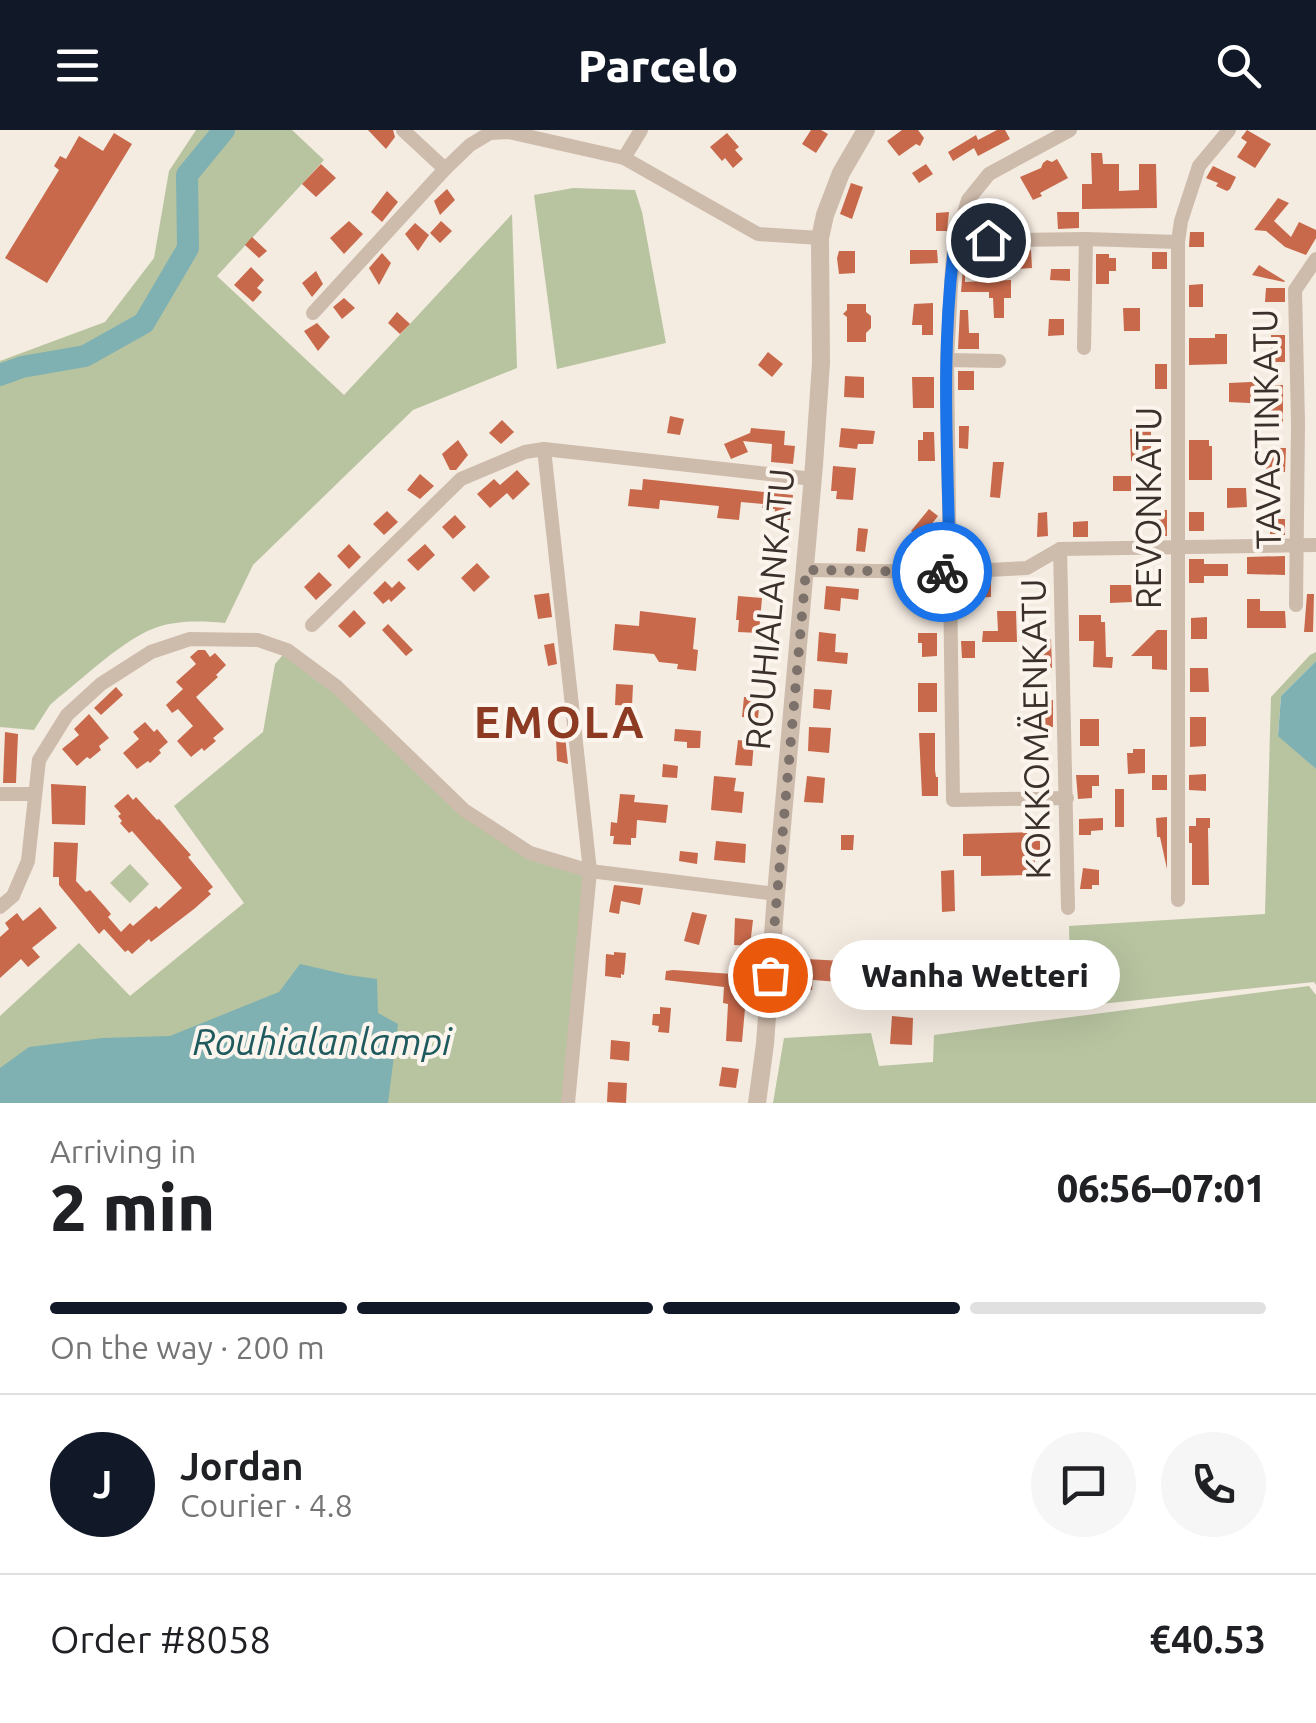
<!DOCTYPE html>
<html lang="en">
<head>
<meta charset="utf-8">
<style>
	:root { --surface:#fff; --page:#f6f6f6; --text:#202124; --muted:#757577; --line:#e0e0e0; --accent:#111827 }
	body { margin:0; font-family:Ubuntu,sans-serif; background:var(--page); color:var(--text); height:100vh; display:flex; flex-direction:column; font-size:38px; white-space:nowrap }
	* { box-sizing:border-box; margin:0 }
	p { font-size:32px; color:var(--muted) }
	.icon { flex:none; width:55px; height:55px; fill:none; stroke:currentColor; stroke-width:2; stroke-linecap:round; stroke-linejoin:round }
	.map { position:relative; height:973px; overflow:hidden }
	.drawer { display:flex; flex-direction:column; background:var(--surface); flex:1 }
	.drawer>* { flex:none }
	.pin { position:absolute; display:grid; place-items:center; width:85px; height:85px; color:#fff; margin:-42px; border:5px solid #fff; border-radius:50%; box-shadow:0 2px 10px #0007 }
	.courier { position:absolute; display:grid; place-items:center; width:100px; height:100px; margin:-50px; border:8px solid #1a73e8; border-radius:50%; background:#fff; color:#222; box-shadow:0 2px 12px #0007 }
	.bubble { position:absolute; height:70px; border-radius:35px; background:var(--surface); box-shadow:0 10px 40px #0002; font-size:32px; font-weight:800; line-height:70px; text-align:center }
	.summary em { font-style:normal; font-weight:800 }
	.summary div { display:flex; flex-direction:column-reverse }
	.summary { display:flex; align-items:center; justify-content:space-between; height:170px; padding:0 50px }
	h1 { font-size:65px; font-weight:800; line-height:75px }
	.bar { display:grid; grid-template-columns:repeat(4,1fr); gap:15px 10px; align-content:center; height:120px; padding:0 50px }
	.bar i { height:12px; border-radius:8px; background:var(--line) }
	.bar .current { background:var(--accent) }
	.bar p { grid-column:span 4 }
	.line { display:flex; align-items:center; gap:25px; padding:0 50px; border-top:2px solid var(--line) }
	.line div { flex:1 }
	.round { display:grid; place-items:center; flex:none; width:105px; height:105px; border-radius:52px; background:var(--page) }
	header { display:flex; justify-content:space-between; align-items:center; height:130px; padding:0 50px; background:var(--accent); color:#fff; font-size:45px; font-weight:800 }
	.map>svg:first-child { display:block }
	.green { fill:#b8c4a0 }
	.water { fill:#7fb0b2 }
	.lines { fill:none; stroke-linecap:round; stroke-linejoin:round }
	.river { stroke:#7fb0b2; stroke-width:22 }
	.building { fill:#c8694b }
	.minor { stroke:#cdbbac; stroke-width:14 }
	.tertiary { stroke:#cdbbac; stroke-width:18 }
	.done { stroke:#7c716b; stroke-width:10; stroke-dasharray:0 18 }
	.route { stroke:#1a73e8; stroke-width:12 }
	.labels { text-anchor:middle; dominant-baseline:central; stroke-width:8; stroke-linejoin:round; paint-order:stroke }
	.street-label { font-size:35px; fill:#3b302b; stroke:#fbf5ee }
	.water-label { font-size:38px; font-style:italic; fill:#1f5a5e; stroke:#fbf5ee }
	.district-label { font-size:45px; font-weight:bold; letter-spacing:2.5px; fill:#8c3b22; stroke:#fbf5ee }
</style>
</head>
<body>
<header><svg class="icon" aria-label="menu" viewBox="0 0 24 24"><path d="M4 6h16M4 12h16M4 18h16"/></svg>Parcelo<svg class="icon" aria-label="search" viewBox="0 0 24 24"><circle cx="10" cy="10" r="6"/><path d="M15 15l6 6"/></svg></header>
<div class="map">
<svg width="1316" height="973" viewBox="0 0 1316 973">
	<rect width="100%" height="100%" fill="#f4ebe1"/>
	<g class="green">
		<path d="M196,0H292L324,30L217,146L344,265L512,84L517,238L413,280L253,435L225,493C202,491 177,490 155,498C124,509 86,546 59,567L50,575L34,600L0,597V231L105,192L154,128L169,41Z"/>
		<path d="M573,58L635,60L642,82L666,213L557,239L534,65Z"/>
		<path d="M287,520L464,680L530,723L590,741L568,973H0V886L79,813L130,866L244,773L174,676L263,602L275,534Z"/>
		<path d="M1316,522V531L1281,566L1278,605L1316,639V855L1314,852L1071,877L1069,796L1265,784L1271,567L1310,525Z"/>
		<path d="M130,734L149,754L130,773L110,753Z"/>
		<path d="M1309,856L1316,865V973H773L784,908L871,903L879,936L933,932L934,905Z"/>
	</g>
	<g class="water">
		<path d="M1316,531V639L1278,606L1281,566Z"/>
		<path d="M300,834L348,845L377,849L378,883L398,894L388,973H0V938L29,917L102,908L170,906L279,862Z"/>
	</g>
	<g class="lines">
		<path class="river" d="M0,245L22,237L85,226L144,193L188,118L187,45L224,0"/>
	</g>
	<g class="building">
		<path d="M368,0H393L395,7L386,19Z"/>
		<path d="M811,0H821L828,4L816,23L802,14Z"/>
		<path d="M902,0H918L924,8L920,16L916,14L899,26L887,11Z"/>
		<path d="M997,0H1005L1010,9L978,26L974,18L953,31L948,22L976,5L978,10Z"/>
		<path d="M1247,0L1271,14L1255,38L1237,27L1247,12L1241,8Z"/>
		<path d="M114,3L132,14L47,153L5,128L59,40L54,36L60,26L66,29L79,6L103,21Z"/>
		<path d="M727,3L739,17L735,20L743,29L733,38L725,28L722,31L710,17Z"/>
		<path d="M1091,23H1102L1103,34H1119V61L1139,60V34H1156L1157,78L1082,79V54H1092Z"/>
		<path d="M1057,29L1068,48L1040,63L1042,66L1033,70L1020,47L1041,38L1043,33L1047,30L1052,32Z"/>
		<path d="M321,34L336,48L316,67L302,54Z"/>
		<path d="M926,34L933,44L919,53L912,43Z"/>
		<path d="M1213,36L1236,47L1230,59L1227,61L1216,56L1218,53L1206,48Z"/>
		<path d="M851,53L863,57L852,89L840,84Z"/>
		<path d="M447,59L455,70L440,85L434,71Z"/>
		<path d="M387,61L398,72L382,92L371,82Z"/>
		<path d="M1278,68L1289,73L1274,91L1291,107L1299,92L1316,100V108L1306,125L1285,117L1266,101L1254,100Z"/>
		<path d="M949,82L947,101H936V83Z"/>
		<path d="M1057,82H1079V98L1058,99Z"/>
		<path d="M349,91L363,104L344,124L330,108Z"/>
		<path d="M441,91L452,101L440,113L430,103Z"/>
		<path d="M415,93L429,105L418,121L405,104Z"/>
		<path d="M1190,102H1204V117H1189Z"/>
		<path d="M252,107L267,121L259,128L245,115Z"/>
		<path d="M910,120H937L938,133L910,134Z"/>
		<path d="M1031,120L1032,138L1017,139V121Z"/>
		<path d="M839,121H855V143L839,144L837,128Z"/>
		<rect x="1152" y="122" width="15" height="17"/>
		<path d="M382,123L391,133L379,155L369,138Z"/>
		<path d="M1096,124H1109V128H1116V141H1109V154H1096Z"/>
		<path d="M1259,135L1285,151L1284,152L1252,145Z"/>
		<path d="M251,137L264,150L257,158L262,162L253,172L234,155Z"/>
		<path d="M963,139H965V152L1011,150V168H1004V188H994L993,168H989V162H961Z"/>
		<path d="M1051,139H1070V151L1050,150Z"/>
		<path d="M316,141L323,154L312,167L302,153Z"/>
		<path d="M1203,154V177H1189V155Z"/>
		<path d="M1266,158H1285V172H1265Z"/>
		<path d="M344,168L355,178L342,189L333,177Z"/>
		<path d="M933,173V205H922V195H912L914,174Z"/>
		<path d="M847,174H866V182L871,186V198L866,203V212H847V187L843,184L847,180Z"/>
		<path d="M1123,178H1140V201H1124Z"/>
		<path d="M960,180H968L969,203H979V219H958Z"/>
		<path d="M397,182L410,194L400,204L388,193Z"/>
		<path d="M1049,189H1064V205L1048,206Z"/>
		<path d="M317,193L330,207L318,221L304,201Z"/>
		<path d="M1215,204H1227V234L1189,235V208H1215Z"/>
		<rect x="1271" y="205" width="14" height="27"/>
		<path d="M768,222L783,234L772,247L758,235Z"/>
		<rect x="1155" y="234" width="12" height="25"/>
		<rect x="958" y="241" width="16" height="19"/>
		<path d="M845,246L864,247V268L844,267Z"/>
		<path d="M912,247H934V278H913Z"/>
		<path d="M1272,251V255H1283V293H1268L1269,274L1229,272V253Z"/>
		<path d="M670,286L684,289L680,305L667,303Z"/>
		<path d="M502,290L514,302L501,314L489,303Z"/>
		<path d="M959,296H969L968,319L959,318Z"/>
		<path d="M751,298L785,301L784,315L795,316L793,334L771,332L772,314L743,311L748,322L731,329L724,314L750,303Z"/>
		<path d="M841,298L875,301L873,314H858L857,319L839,317Z"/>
		<path d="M1151,298V331H1131L1130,299Z"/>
		<path d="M923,302H934L935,331H918V310H923Z"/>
		<path d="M458,310L468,325L456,340H450L442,324Z"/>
		<path d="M1189,310H1209V316H1212V350H1189Z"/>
		<path d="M1266,318H1286L1285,342H1275V351H1262V341H1266Z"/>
		<path d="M993,332H1004L1000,368L990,367Z"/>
		<path d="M833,336L856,338L853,370L836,369L837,361H831Z"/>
		<path d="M517,340L530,354L513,370L507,363L490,378L477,364L494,349L500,355Z"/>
		<path d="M420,344L434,356L420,369L407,360Z"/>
		<rect x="1113" y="346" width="18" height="15"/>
		<path d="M643,349L793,365L790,390L774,389L775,379L762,378L763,374L741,372L739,390L717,388L719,376L660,370L659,379L628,376L630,359L642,360Z"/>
		<path d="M1227,358H1246L1247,377L1227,378Z"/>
		<path d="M929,379L938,386L920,409L911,401Z"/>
		<path d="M1159,380H1167V406H1155V388H1159Z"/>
		<path d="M387,381L398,392L384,405L373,394Z"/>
		<path d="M1047,382L1048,406L1037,407L1038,383Z"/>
		<rect x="1189" y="382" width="15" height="19"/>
		<path d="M455,385L466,397L453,409L442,397Z"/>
		<rect x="1270" y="389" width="15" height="16"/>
		<path d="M1088,391V407H1073V392Z"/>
		<path d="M858,398L868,399L865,422L856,421Z"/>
		<path d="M349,414L361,427L349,439L337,426Z"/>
		<path d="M425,414L435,425L418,441L407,430Z"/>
		<path d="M1285,426V445L1247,444V427Z"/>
		<path d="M1189,429H1204V434H1228V446H1204V453H1189Z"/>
		<path d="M477,433L490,447L474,462L461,448Z"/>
		<path d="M319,442L332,455L316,470L304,457Z"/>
		<path d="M991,450V467L974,468V479H961V452Z"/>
		<path d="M385,451L392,458L399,451L406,458L391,472L389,469L383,474L373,463Z"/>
		<path d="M1110,455H1131L1132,472L1110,473Z"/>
		<path d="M826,456L859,459L858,470L841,468L840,481L824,479Z"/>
		<path d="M549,463L552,487L538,489L534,465Z"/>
		<path d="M1307,464H1314L1313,502H1304Z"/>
		<path d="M738,466L762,468L759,503L738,502L739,490H736Z"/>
		<path d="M1247,469H1260V481H1285L1286,498H1247Z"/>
		<path d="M354,480L366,493L350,508L338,496Z"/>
		<path d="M640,481L696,488L693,519L698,520L696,541L677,539L678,534L659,532L654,524L613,520L615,494L639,496Z"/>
		<path d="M997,481H1016L1017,512H982L983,501H998Z"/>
		<path d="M1079,485H1101V492H1105L1106,527H1113L1112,538L1093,537L1094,511H1079Z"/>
		<path d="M1207,487V509H1191V488Z"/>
		<path d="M388,494L413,520L406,526L382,500Z"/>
		<path d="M1157,500H1167V540L1152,539V526H1131Z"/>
		<path d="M819,502L836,504L835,522L848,523L847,534L817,531Z"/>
		<path d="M918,503H937V526L922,527V513H918Z"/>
		<path d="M1042,509H1051L1052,538H1036V524H1040Z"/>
		<path d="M961,511H975V528H962Z"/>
		<path d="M554,513L557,534L548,536L544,515Z"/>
		<path d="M198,520H205L210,527L215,523L226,535L216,545L218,547L196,567L224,599L213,608L216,611L204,621L202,618L191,627L177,611L193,596L178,579L172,583L166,575L183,559L176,552L196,534L190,527Z"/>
		<path d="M1190,538H1208L1209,562H1190Z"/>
		<rect x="918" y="553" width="19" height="29"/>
		<path d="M616,554L633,555L632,576L615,575Z"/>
		<path d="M116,557L123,565L101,585L94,578Z"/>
		<path d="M814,559L832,560L830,580L813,578Z"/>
		<path d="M744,567L760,568L758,588L742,587Z"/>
		<path d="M1053,570V597H1040V571Z"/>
		<path d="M89,584L109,608L99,616L101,620L90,629L87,627L77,636L62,619L79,605L74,599Z"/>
		<path d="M1190,587H1206V616L1190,617Z"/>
		<rect x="1080" y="589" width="19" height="27"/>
		<path d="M145,592L154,602L157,599L168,612L159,620L161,623L150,633L148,631L137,639L123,623L139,609L133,602Z"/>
		<path d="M809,597L831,598L829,623L808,621Z"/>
		<path d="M675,599L701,601L700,618H687V612L674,611Z"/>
		<path d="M5,602L18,604L16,653H3Z"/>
		<path d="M919,603H935V640L936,647H938V666H922Z"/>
		<path d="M565,606L568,634L557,631L556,607Z"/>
		<path d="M738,610L754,612L752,636L735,635Z"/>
		<path d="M1133,619H1145V643L1128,644L1127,623H1133Z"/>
		<path d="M663,634L678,636L677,648L662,647Z"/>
		<path d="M1206,644V661L1189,660V645Z"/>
		<path d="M1076,645H1099V656H1092V668L1078,669Z"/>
		<rect x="1152" y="645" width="15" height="15"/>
		<path d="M714,646L736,648L734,661L744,662L742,683L711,680Z"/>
		<path d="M807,646L825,648L823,673L804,672Z"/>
		<path d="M51,654L86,656L85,695L52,694Z"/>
		<rect x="1115" y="659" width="9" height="38"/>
		<path d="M128,664L133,670L136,667L157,690L159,689L191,725L188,727L213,757L208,761L211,764L194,779L151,812L149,809L132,824L128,820L125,822L104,799L99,804L59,755V747H53L54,712L78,713L76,751L86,762L90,760L106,778L111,784L108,787L121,802L130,793L133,796L156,776L159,779L182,758L132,701L129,703L120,693L122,691L118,686L121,684L114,676Z"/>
		<path d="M620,664L635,665L634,672L668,675L666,693L637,690L636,708H631V715L613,714L614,706H610L611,692L617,693Z"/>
		<path d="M1167,687V739L1160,707H1157L1156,688Z"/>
		<path d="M1103,688V700L1091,701V705H1079V689Z"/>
		<path d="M1196,688H1210V698H1208L1209,755H1192V713H1189V696H1196Z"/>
		<path d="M1040,702V721H1035V745L981,746V726H963V704Z"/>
		<path d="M841,705H854L853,720H841Z"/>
		<path d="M716,711L746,714L745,733L714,730Z"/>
		<path d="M680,721L698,723L697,734L679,731Z"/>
		<path d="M1083,738L1099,740V755H1092V759H1080Z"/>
		<path d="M954,740L955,781L942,782L941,741Z"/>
		<path d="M614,755L643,758L640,775L621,771L619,784L609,782Z"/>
		<path d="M40,777L57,798L32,818L40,827L28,837L21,829L0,848V807L9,799L5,793L17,783L23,791Z"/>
		<path d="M692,782L707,785L699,815L684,811Z"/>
		<path d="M735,788L753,790L750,816L734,815Z"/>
		<path d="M614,822L626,823L624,845L621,844V848L605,846L606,824L614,825Z"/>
		<path d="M788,828L880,833L879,855L813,850L812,860L786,858Z"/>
		<path d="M673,840L748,845L742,912L726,911L728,874L723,873L724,857L665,850L666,841Z"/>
		<path d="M660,877L671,878L669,903L658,902L659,896L652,895L653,884H660Z"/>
		<path d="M892,886L913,888L912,915L890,914Z"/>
		<path d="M611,910L630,912L629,931L610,929Z"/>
		<path d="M722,937L739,939L736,958L719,956Z"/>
		<path d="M608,952L627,953L626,973L607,972Z"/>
	</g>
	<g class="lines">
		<g class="minor">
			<path d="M403,0L445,39"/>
			<path d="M624,28L641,0"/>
			<path d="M955,111L1086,109L1178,112"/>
			<path d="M313,183L445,39L470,15L490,3L509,2L624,28L758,104L820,108"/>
			<path d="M1084,218L1086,109"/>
			<path d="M947,230L999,231"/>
			<path d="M544,319L590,741L568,973"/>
			<path d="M1060,419L1068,778"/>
			<path d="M806,440L950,442L1027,438L1060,419L1316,415"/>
			<path d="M1296,475L1298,293L1295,160L1316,129"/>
			<path d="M312,495L461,349L525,322L544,319L813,349"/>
			<path d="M0,664H35"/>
			<path d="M1067,668L953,670L947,230L952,138L955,111L968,70L989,44L1070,0"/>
			<path d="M1178,770V112L1181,91L1199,36L1229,0"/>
			<path d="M0,777L13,766L28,731L39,630L67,585L101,554L151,522L190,509L258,510L287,520L337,557L464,680L530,723L590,741L776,764"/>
		</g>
		<path class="tertiary" d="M757,973L765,914L776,764L814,335L821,233L820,108L825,85L841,43L866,0"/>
	</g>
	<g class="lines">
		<path class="done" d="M770,845L806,440L942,442"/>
		<path class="route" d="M942,442H950C948,332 940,220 955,111L988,110"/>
	</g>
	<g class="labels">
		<g class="street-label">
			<text transform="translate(1266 299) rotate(-91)">TAVASTINKATU</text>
			<text transform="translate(1148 378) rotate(-90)">REVONKATU</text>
			<text transform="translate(769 479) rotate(-85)">ROUHIALANKATU</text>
			<text transform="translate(1035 599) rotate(-91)">KOKKOMÄENKATU</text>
		</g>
		<g class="water-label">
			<text x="322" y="911">Rouhialanlampi</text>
		</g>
		<g class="district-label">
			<text x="560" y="591">EMOLA</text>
		</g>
	</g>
</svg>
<div class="pin" style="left:770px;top:845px;background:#ea580c"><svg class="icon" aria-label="bag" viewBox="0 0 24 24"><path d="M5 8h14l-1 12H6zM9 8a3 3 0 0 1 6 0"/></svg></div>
<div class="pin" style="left:988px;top:110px;background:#1f2937"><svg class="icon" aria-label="home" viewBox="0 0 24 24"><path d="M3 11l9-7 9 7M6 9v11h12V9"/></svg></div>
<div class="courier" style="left:942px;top:442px"><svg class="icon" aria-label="bike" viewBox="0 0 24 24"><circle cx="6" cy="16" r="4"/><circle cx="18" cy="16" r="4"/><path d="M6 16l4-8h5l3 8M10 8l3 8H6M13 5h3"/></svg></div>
<div class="bubble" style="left:830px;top:810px;width:290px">Wanha Wetteri</div>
</div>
<section class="drawer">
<div class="summary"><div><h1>2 min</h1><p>Arriving in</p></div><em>06:56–07:01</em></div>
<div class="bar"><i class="current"></i><i class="current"></i><i class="current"></i><i></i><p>On the way · 200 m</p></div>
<div class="line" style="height:180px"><b class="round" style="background:var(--accent);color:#fff">J</b><div><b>Jordan</b><p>Courier · 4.8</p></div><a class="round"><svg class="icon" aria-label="chat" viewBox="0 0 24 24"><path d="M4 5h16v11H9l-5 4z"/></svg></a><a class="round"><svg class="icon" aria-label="phone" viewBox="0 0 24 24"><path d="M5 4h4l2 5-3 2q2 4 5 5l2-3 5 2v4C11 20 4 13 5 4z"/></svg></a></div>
<div class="line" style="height:130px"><div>Order #8058</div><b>€40.53</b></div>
</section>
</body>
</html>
